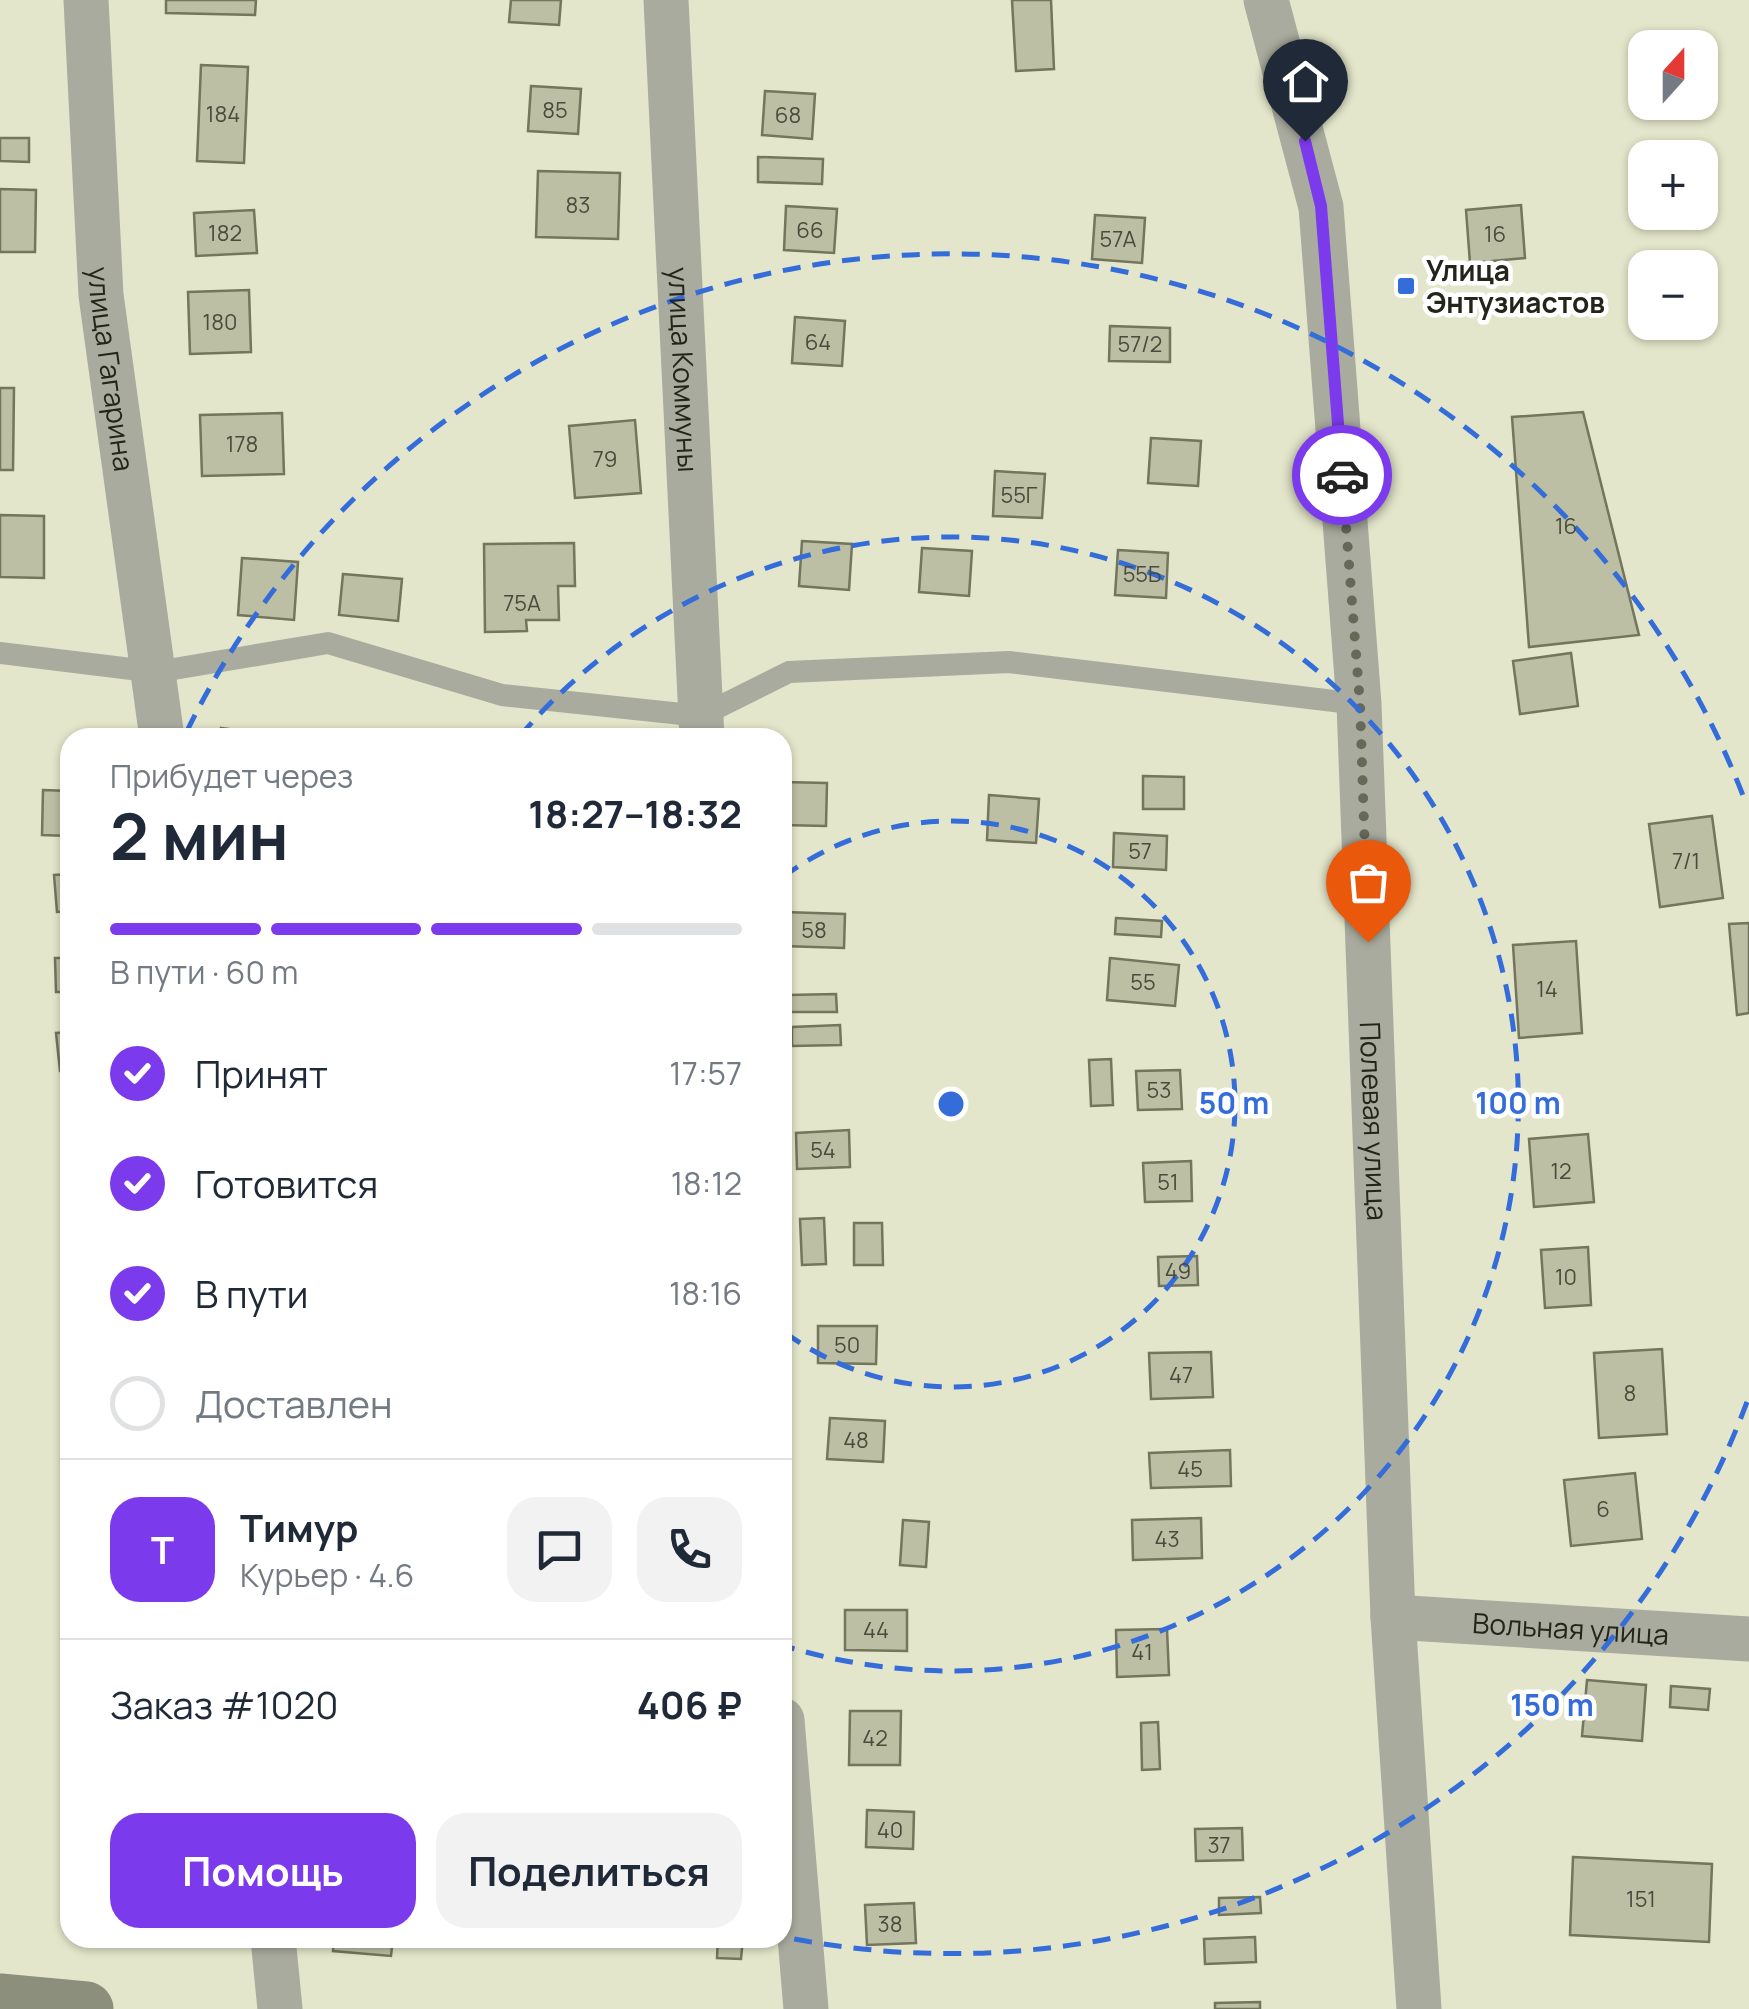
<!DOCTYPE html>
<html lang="ru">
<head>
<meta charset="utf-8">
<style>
	:root { --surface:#fff; --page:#f2f2f3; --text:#1f2937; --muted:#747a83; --line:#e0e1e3; --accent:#7c3aed }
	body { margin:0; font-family:Manrope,sans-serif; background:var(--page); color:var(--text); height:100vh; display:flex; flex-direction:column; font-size:38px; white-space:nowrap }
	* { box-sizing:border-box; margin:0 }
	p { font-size:32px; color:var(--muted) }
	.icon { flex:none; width:55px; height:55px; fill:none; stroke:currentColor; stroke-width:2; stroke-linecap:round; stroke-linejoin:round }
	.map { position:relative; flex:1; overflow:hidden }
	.drawer { position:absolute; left:60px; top:728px; width:732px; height:1220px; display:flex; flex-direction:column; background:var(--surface); border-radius:30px; box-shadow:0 2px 8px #0004 }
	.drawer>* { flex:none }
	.needle { width:65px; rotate:21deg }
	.fabs { position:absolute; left:1628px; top:30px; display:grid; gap:20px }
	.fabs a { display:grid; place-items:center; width:90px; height:90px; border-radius:20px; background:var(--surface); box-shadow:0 2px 8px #0004; font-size:50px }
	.pin { position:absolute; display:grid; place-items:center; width:85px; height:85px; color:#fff; margin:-102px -42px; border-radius:50% 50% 50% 0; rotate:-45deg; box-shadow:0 0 10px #0007 }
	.pin .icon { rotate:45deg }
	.courier { position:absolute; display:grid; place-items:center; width:100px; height:100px; margin:-50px; border:8px solid #7c3aed; border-radius:50%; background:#fff; color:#222; box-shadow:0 2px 12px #0007 }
	.head em { font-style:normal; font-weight:700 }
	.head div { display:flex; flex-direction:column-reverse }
	.head { display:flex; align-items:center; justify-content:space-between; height:170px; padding:0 50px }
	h1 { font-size:65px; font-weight:700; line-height:75px }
	.bar { display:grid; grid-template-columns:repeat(4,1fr); gap:15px 10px; align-content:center; height:120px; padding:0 50px }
	.bar i { height:12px; border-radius:8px; background:var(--line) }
	.bar .on { background:var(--accent) }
	.bar p { grid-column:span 4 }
	.line { display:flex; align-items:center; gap:25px; padding:0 50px; border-top:2px solid var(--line) }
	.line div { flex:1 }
	.round { display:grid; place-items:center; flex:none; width:105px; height:105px; border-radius:30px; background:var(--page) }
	ol { padding:0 50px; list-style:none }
	li { display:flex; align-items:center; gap:30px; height:110px }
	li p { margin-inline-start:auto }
	li .icon { padding:10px; border-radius:50%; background:var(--accent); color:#fff; stroke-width:4 }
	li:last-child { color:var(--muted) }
	li i { width:55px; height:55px; border:5px solid var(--line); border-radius:50% }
	.action { display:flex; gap:20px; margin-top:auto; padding:20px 50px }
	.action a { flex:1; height:115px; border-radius:30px; background:var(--accent); color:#fff; font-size:40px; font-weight:700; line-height:115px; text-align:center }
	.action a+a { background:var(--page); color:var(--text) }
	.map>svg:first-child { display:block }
	.building { fill:#bcbfa3; stroke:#73755c; stroke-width:2.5 }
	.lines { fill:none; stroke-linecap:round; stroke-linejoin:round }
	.service { stroke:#a9ab9e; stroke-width:22 }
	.minor { stroke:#a9ab9e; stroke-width:45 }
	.secondary { stroke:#8d8f7d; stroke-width:55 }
	.done { stroke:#666858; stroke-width:10; stroke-dasharray:0 18 }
	.route { stroke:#7c3aed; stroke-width:12 }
	.ring { fill:none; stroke:#346cda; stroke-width:5; stroke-dasharray:18 12 }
	.poi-dot { fill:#346cda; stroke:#fff; stroke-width:4 }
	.labels { text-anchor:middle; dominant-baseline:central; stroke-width:9; stroke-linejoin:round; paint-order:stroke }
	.number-label { font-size:22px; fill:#494b3c }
	.poi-label { font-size:28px; font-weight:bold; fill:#23241a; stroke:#fff; text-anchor:start }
	.street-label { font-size:28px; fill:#23241a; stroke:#fff }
	.centre { fill:#346cda; stroke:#fff; stroke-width:5 }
	.ring-label { font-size:30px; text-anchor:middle; font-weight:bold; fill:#346cda; stroke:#fff; stroke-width:9; stroke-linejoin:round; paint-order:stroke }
</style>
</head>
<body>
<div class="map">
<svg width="1749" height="2009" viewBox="0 0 1749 2009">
	<rect width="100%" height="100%" fill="#e3e6ca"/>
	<g class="building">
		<path d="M166,0H256L255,15L166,13Z"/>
		<path d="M511,0H561L559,25L509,22Z"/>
		<path d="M1012,0H1051L1054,69L1016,71Z"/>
		<path d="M201,65L248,67L244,163L197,161Z"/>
		<path d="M531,86L581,89L578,134L528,131Z"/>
		<path d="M765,91L815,94L812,139L762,135Z"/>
		<path d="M0,138H29V162L0,161Z"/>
		<path d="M758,157L823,159L822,184L758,182Z"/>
		<path d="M538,171L620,173L618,239L536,237Z"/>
		<path d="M0,189L36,190L35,252H0Z"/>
		<path d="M1521,205L1525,258L1470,263L1466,210Z"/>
		<path d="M786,206L837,209L834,253L784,250Z"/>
		<path d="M254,210L257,253L196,256L194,213Z"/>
		<path d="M1095,215L1145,218L1142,263L1092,259Z"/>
		<path d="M249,290L251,352L190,354L188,292Z"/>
		<path d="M795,317L845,321L842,366L792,363Z"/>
		<path d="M1110,326L1170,328V362L1109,361Z"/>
		<path d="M0,388H14L13,470H0Z"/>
		<path d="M1583,412L1639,635L1529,647L1512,417Z"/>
		<path d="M282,413L284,474L202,476L200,415Z"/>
		<path d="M635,420L641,493L575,498L569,426Z"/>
		<path d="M1151,438L1201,441L1198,486L1148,483Z"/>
		<path d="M995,471L1045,474L1042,518L993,516Z"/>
		<path d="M0,515L44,516V578L0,577Z"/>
		<path d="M802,541L852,544L849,590L799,586Z"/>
		<path d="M574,543L575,586H558L559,620H526L527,631L485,632L484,544Z"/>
		<path d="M922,548L972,551L969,596L919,592Z"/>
		<path d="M1118,550L1168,553L1166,598L1115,595Z"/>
		<path d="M242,558L298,562L294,620L238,615Z"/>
		<path d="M343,574L402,579L398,621L339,615Z"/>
		<path d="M1571,653L1578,706L1520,714L1513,661Z"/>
		<path d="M221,728L275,735L274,738H220Z"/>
		<path d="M1143,776L1184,777V809H1143Z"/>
		<path d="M782,782L827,783L826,826L782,825Z"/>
		<path d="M43,790L70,791V836L42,835Z"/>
		<path d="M989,795L1039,799L1036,843L987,840Z"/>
		<path d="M1712,816L1723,898L1660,907L1649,824Z"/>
		<path d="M1114,833L1167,836L1166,870L1113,867Z"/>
		<path d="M70,874V911L57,912L54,875Z"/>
		<path d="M784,912L845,914L844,948L783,946Z"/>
		<path d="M1116,918L1162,921L1161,937L1115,934Z"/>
		<path d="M1749,923V1013L1737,1015L1729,924Z"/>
		<path d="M1576,941L1582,1033L1519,1038L1513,945Z"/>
		<path d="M55,958H70V992H56Z"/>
		<path d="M1110,958L1179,965L1175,1006L1107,1000Z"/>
		<path d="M836,994L837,1012H788V995Z"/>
		<path d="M840,1025L841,1045L792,1046V1027Z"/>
		<path d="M70,1032V1070L60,1071L56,1033Z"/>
		<path d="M1111,1059L1113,1105L1091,1106L1089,1060Z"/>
		<path d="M1180,1070L1182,1109L1138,1110L1136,1071Z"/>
		<path d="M849,1130L850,1167L797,1169L796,1133Z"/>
		<path d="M1588,1134L1594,1202L1534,1207L1529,1139Z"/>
		<path d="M1191,1161L1192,1201L1145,1202L1143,1163Z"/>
		<path d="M824,1218L826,1264L802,1265L800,1219Z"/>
		<path d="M854,1223H882L883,1265H854Z"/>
		<path d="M1588,1247L1591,1305L1545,1308L1541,1250Z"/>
		<path d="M1197,1256L1198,1285L1159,1286L1158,1257Z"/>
		<path d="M818,1326H877L876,1364L818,1363Z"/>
		<path d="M1662,1349L1667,1434L1599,1438L1594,1353Z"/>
		<path d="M1211,1352L1213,1397L1151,1399L1149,1353Z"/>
		<path d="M830,1418L885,1421L883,1462L827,1459Z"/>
		<path d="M1230,1450L1231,1486L1151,1488L1149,1453Z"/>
		<path d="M1635,1473L1642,1539L1571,1546L1564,1480Z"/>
		<path d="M1201,1518L1202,1558L1133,1560L1132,1520Z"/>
		<path d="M903,1520L929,1522L926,1567L900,1565Z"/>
		<path d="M845,1610H907V1651L845,1650Z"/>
		<path d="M1167,1629L1169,1675L1117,1677L1116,1630Z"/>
		<path d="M1587,1680L1646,1685L1642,1741L1582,1736Z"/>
		<path d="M1671,1686L1710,1689L1708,1710L1670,1707Z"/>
		<path d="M850,1711H901L900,1765H849Z"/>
		<path d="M1158,1722L1160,1769L1142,1770L1141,1723Z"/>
		<path d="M867,1810L914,1812L913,1849L866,1847Z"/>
		<path d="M1242,1828L1243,1860L1196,1861L1195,1829Z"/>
		<path d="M1573,1857L1712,1864L1709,1942L1570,1935Z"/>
		<path d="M1260,1897L1261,1913L1219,1915V1898Z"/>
		<path d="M914,1903L916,1943L867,1945L865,1905Z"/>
		<path d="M1255,1937L1256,1962L1205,1964L1204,1939Z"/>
		<path d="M334,1938H393L391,1956L333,1951Z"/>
		<path d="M718,1938H743L741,1959L717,1958Z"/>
		<path d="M1260,2002V2009H1215V2003Z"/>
	</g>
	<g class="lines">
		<path class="service" d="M0,653L156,672L328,643L502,695L701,716L789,672L1009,662L1359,704"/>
		<g class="minor">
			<path id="s1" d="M86,0L101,295L162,738"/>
			<path id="s2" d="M666,0L702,738"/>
			<path id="s3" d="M1266,0L1321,207L1359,704L1393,1617L1419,2009"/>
			<path id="s4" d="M1393,1617L1749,1639"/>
			<path d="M782,1720L806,2009"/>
			<path d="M273,1938L280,2009"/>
		</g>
		<path class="secondary" d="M0,2001L86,2009"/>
	</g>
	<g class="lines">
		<path class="done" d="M1342,475L1360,704L1368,942"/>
		<path class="route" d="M1305,141L1321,206L1342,475"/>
	</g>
	<g class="ring">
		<path d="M783 877A283 283 0 1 1 783 1331"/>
		<path d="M520 736A567 567 0 1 1 785 1646"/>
		<path d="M1747 1402A850 850 0 0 1 789 1938M187 731A850 850 0 0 1 1747 806"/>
	</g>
	<rect class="poi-dot" x="1396" y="276" width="20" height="20" rx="5"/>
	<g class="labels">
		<g class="number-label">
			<text x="555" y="110">85</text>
			<text x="223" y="114">184</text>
			<text x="788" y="115">68</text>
			<text x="578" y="205">83</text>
			<text x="810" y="230">66</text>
			<text x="225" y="233">182</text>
			<text x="1495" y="234">16</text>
			<text x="1118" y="239">57А</text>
			<text x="220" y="322">180</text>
			<text x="818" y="342">64</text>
			<text x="1140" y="344">57/2</text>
			<text x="242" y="444">178</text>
			<text x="605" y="459">79</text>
			<text x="1019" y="495">55Г</text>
			<text x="1566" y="526">16</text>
			<text x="1142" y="574">55Б</text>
			<text x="522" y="603">75А</text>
			<text x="1140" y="851">57</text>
			<text x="1686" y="861">7/1</text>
			<text x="814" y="930">58</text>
			<text x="1143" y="982">55</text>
			<text x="1547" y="989">14</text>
			<text x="1159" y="1090">53</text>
			<text x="823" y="1150">54</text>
			<text x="1561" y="1171">12</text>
			<text x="1168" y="1182">51</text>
			<text x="1178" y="1271">49</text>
			<text x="1566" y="1277">10</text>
			<text x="847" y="1345">50</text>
			<text x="1181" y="1375">47</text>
			<text x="1630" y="1393">8</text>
			<text x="856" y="1440">48</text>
			<text x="1190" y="1469">45</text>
			<text x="1603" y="1509">6</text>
			<text x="1167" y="1539">43</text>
			<text x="876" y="1630">44</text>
			<text x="1142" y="1652">41</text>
			<text x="875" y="1738">42</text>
			<text x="890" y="1830">40</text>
			<text x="1219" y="1845">37</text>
			<text x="1641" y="1899">151</text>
			<text x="890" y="1924">38</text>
		</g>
		<g class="poi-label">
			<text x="1426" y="270">Улица<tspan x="1426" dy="32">Энтузиастов</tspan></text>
		</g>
		<g class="street-label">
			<text stroke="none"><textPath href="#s2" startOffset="370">улица Коммуны</textPath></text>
			<text stroke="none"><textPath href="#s1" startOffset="370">улица Гагарина</textPath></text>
			<text stroke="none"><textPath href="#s3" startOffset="1130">Полевая улица</textPath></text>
			<text stroke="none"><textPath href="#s4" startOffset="178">Вольная улица</textPath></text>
		</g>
	</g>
	<circle cx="951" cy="1104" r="15" class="centre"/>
	<g class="ring-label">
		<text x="1234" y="1114">50 m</text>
		<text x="1518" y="1114">100 m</text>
		<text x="1552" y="1716">150 m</text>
	</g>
</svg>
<div class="fabs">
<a><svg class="needle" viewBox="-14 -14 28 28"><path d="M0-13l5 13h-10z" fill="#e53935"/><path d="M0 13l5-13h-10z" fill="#747a83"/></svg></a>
<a>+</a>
<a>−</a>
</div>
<div class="pin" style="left:1368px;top:942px;background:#ea580c"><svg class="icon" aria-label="bag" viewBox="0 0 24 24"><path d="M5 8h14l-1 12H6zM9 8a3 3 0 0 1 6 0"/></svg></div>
<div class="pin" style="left:1305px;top:141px;background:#1f2937"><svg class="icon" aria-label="home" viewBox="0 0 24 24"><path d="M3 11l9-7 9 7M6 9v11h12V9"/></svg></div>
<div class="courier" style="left:1342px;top:475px"><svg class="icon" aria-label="car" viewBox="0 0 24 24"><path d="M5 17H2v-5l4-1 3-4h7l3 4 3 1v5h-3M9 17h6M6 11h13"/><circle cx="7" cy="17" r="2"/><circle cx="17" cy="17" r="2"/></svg></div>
<section class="drawer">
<div class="head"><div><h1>2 мин</h1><p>Прибудет через</p></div><em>18:27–18:32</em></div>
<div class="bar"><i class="on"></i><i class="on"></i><i class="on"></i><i></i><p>В пути · 60 m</p></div>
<ol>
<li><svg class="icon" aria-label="check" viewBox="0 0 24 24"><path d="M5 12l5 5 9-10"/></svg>Принят<p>17:57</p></li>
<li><svg class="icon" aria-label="check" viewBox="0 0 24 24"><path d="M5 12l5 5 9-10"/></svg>Готовится<p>18:12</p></li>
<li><svg class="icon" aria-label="check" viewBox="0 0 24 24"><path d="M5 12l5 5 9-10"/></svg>В пути<p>18:16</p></li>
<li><i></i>Доставлен</li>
</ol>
<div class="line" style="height:180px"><b class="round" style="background:var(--accent);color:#fff">Т</b><div><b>Тимур</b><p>Курьер · 4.6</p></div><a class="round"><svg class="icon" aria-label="chat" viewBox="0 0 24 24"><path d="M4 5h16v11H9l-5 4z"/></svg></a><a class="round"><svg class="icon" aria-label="phone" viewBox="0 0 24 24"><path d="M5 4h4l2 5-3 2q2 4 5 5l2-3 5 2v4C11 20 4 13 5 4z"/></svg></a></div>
<div class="line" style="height:130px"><div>Заказ #1020</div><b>406 ₽</b></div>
<div class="action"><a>Помощь</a><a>Поделиться</a></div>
</section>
</div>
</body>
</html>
